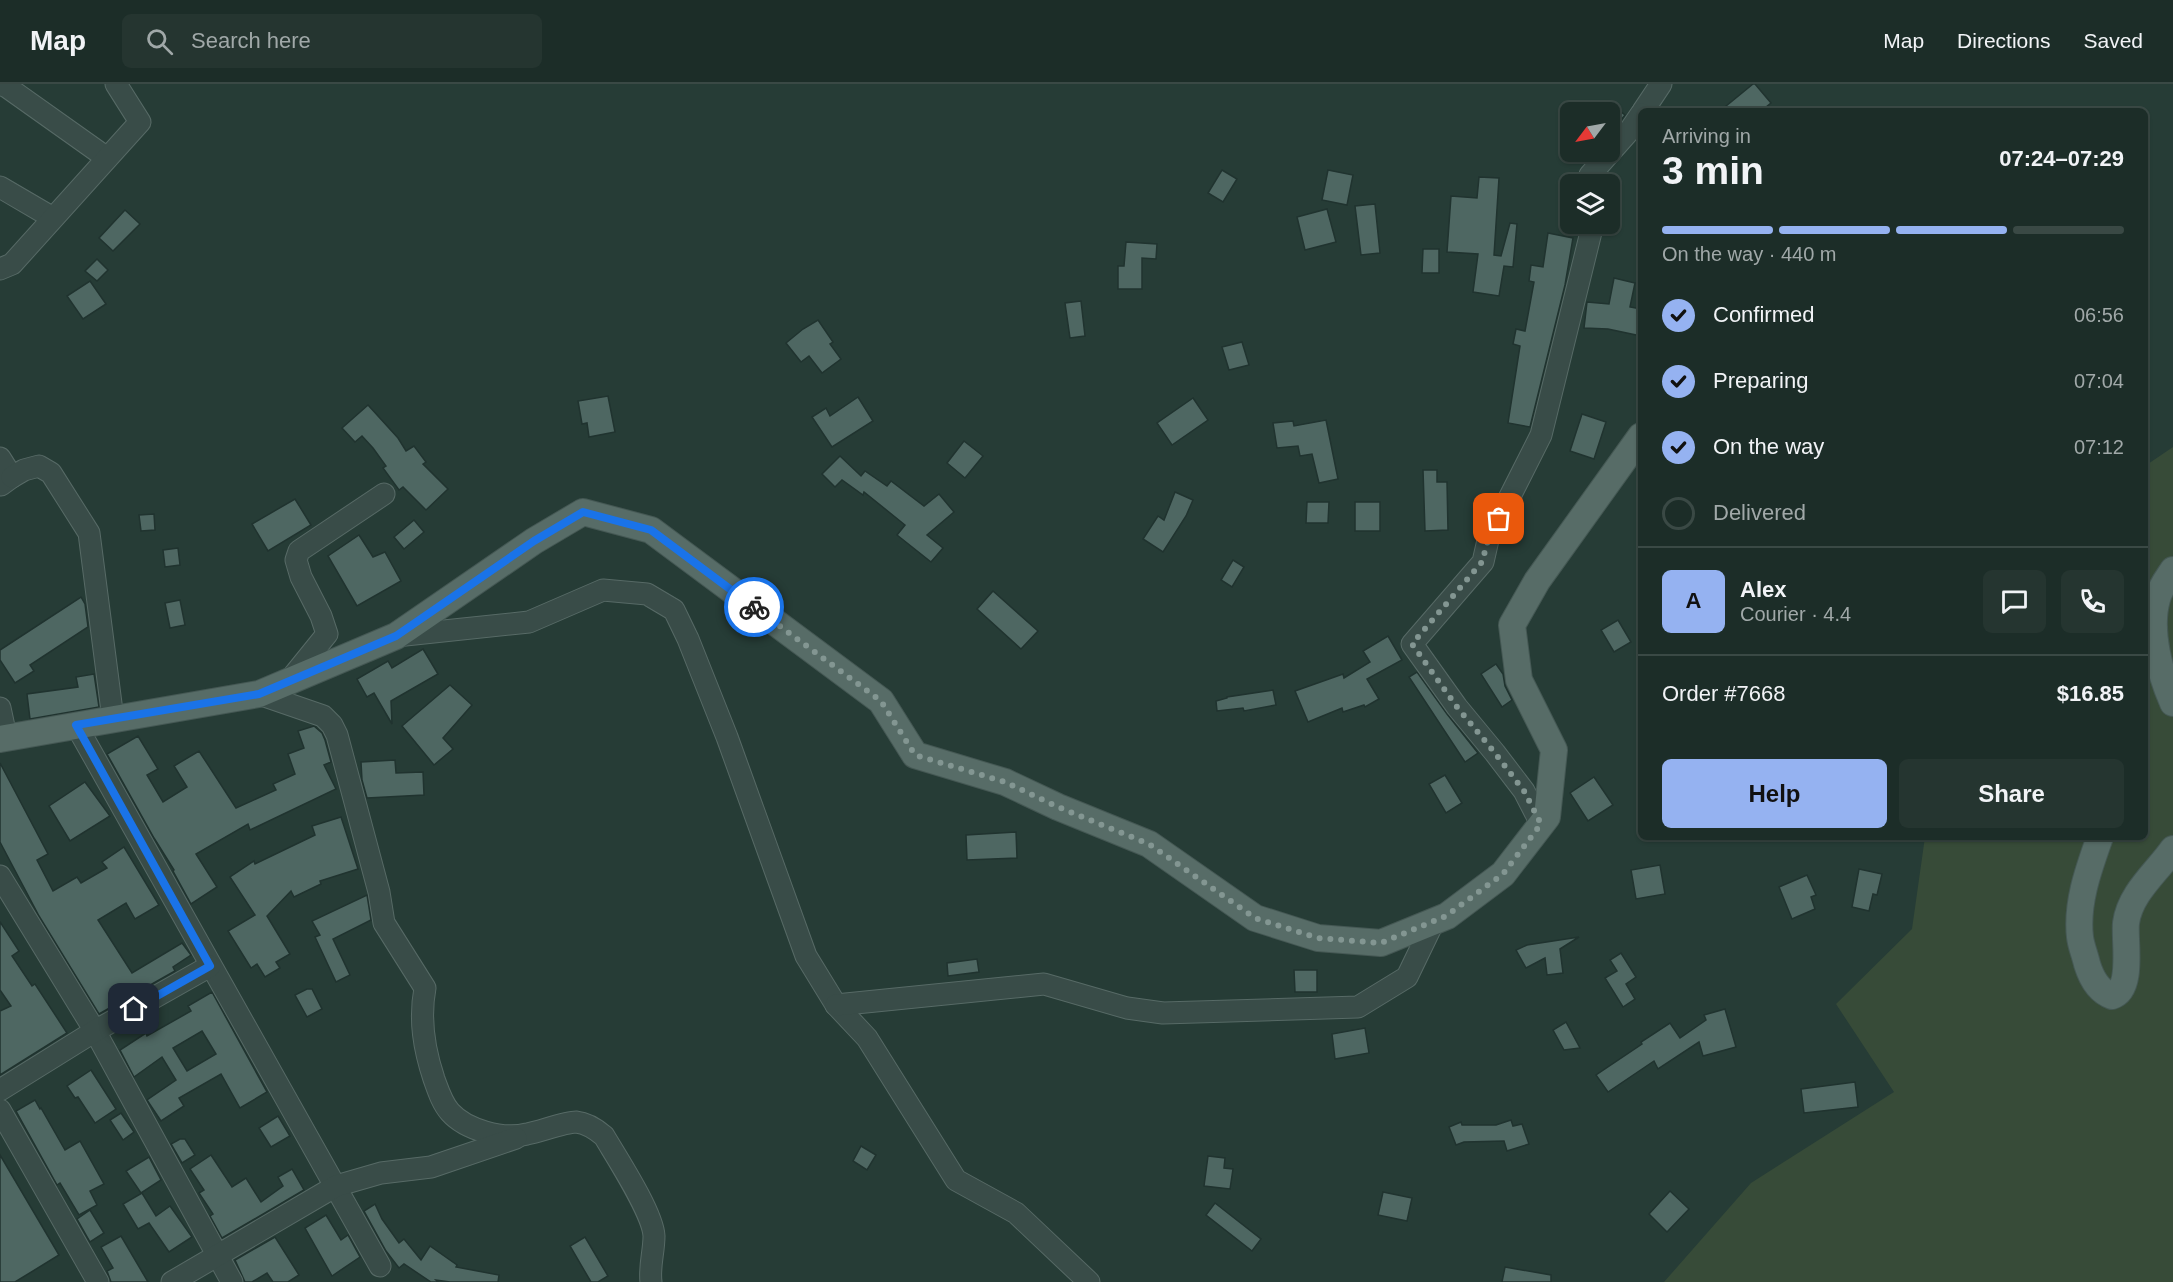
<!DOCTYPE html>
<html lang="en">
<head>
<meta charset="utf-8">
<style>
	:root { --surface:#1c2d28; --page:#253530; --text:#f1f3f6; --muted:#a0a8a8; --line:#3a4945; --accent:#95b2f1 }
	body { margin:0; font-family:Arial,sans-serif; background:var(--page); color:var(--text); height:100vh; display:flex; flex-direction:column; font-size:22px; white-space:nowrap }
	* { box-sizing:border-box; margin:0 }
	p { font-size:20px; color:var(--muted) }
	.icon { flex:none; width:33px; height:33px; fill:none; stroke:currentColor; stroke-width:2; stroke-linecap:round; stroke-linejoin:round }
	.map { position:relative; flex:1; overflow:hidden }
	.sheet { position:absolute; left:1638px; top:24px; width:510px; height:732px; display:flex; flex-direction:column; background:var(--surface); border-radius:9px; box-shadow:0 2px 4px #0004,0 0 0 2px var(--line) }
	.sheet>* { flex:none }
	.needle { width:39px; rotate:238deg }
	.controls { position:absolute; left:1560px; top:18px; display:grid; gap:12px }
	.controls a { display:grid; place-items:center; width:60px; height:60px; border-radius:9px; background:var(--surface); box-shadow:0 2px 4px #0004,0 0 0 2px var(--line); font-size:30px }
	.pin { position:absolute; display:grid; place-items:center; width:51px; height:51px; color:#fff; margin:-26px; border-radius:12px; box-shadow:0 3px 9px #0006 }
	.courier { position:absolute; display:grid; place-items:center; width:60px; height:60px; margin:-30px; border:4px solid #1a73e8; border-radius:50%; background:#fff; color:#222; box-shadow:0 2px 8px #0007 }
	.headline em { font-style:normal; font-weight:800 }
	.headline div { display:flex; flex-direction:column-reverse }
	.headline { display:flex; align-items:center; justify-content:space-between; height:102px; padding:0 24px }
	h1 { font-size:39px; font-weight:800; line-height:45px }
	.bar { display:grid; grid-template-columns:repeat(4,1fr); gap:9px 6px; align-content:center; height:72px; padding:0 24px }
	.bar i { height:8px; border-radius:4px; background:var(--line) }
	.bar .on { background:var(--accent) }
	.bar p { grid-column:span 4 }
	.line { display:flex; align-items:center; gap:15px; padding:0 24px; border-top:2px solid var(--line) }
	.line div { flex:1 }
	.round { display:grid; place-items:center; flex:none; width:63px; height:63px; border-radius:9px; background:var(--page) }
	ol { padding:0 24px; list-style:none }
	li { display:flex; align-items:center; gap:18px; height:66px }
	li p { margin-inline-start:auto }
	li .icon { padding:6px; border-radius:50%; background:var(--accent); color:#111; stroke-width:4 }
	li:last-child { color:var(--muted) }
	li i { width:33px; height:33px; border:3px solid var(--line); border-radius:50% }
	.action { display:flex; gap:12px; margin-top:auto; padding:12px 24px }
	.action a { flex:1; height:69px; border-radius:9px; background:var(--accent); color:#111; font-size:24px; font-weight:800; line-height:69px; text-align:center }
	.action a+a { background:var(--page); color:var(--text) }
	header { display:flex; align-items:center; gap:36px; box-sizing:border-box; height:84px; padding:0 30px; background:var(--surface); border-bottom:2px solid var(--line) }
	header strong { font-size:28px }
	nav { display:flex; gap:33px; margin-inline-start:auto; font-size:21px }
	.search { width:420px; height:54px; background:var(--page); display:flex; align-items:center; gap:15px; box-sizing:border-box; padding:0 21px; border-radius:9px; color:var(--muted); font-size:22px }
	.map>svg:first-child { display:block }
	.green { fill:#374b38 }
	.building { fill:#4e6762; stroke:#20332f; stroke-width:1.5; fill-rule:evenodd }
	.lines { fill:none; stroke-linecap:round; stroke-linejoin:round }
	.minor-casing { stroke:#576a66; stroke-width:23 }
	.major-casing { stroke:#455854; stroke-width:28 }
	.minor { stroke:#394c48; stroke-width:21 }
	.major { stroke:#576c67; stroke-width:26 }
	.done { stroke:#839692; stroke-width:6; stroke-dasharray:0 10.8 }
	.route { stroke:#1a73e8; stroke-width:8 }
</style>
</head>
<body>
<header>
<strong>Map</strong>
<div class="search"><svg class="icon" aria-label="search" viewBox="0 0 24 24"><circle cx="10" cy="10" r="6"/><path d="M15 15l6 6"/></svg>Search here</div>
<nav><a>Map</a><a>Directions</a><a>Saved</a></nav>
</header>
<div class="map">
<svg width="2173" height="1198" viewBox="0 0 2173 1198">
	<rect width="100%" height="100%" fill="#263c36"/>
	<path class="green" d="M2173,363V1198H1664L1751,1099L1894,1008L1836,920L1912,845L1925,753H2145V382Z"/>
	<g class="building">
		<path d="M1753,0H1755L1771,19L1761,27H1720Z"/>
		<path d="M1610,20L1625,31L1610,50Z"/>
		<path d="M1222,86L1237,95L1223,118L1208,109Z"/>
		<path d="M1328,86L1353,91L1347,121L1322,116Z"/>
		<path d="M1479,93L1499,94L1494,171L1501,172L1510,139L1517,140L1513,183L1504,182L1499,212L1473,208L1478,170L1447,168L1451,112L1477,114Z"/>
		<path d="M1375,120L1380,169L1361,171L1355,122Z"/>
		<path d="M1327,125L1336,158L1305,166L1297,133Z"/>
		<path d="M125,126L140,140L113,167L99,154Z"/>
		<path d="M1548,149L1573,154L1565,201L1530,343L1508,339L1520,262L1513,260L1516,245L1525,247L1534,198L1529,197L1531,181L1543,183Z"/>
		<path d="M1126,158L1157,160L1156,175L1142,174V205H1118V182H1124Z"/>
		<path d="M1423,165H1439V189H1422Z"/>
		<path d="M97,175L108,186L97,197L85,187Z"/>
		<path d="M1614,194L1635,199L1630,223L1641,225V252L1608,245L1584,244L1587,218L1609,220Z"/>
		<path d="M90,197L106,220L83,235L67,212Z"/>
		<path d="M1081,217L1085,252L1070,254L1065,219Z"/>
		<path d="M818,236L833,258L830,260L841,275L822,289L809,272L801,278L786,259L803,245Z"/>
		<path d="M1242,258L1249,281L1229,286L1222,263Z"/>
		<path d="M608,312L615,348L589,353L587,339L582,340L578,317Z"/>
		<path d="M858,313L873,337L832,363L812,333L826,324L830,332Z"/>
		<path d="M1193,314L1208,336L1172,361L1157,339Z"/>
		<path d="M368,321L398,354L406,367L414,362L426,378L423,380L448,405L426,426L403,403L399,406L383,384L386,382L373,364L362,352L355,358L342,344Z"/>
		<path d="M1582,330L1606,338L1594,375L1570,367Z"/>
		<path d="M1326,336L1338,395L1319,399L1312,370L1300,372L1298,362L1277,364L1273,339L1293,337L1294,342Z"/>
		<path d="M964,357L983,372L965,394L947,379Z"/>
		<path d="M840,372L861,392L865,387L887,402L891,397L924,422L939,410L954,428L927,451L943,464L931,478L897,451L905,441L864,408L863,411L842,396L835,403L822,390Z"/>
		<path d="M1423,386H1437V398H1447L1448,446L1425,447Z"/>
		<path d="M1175,408L1193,416L1186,432L1163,468L1143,455L1158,432L1164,436Z"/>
		<path d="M295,415L311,441L268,467L252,440Z"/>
		<path d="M1307,418H1329L1328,439H1306Z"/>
		<rect x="1355" y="418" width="25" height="29"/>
		<path d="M154,430L155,446L141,447L139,431Z"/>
		<path d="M414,436L424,448L404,465L394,453Z"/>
		<path d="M359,451L373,473L385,468L401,497L357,522L328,472Z"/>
		<path d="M178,464L180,481L165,483L163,466Z"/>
		<path d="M1233,476L1244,483L1232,503L1221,496Z"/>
		<path d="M993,507L1038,547L1021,565L977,525Z"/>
		<path d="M81,513L85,520L88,543L30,581L34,587L15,599L0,576V566Z"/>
		<path d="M180,516L185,541L170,544L165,519Z"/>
		<path d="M1618,536L1631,558L1614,568L1601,546Z"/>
		<path d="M1388,552L1402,576L1367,595L1379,615L1365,623L1364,621L1343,628L1342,624L1308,638L1295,607L1343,590L1344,594L1370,578L1363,567Z"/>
		<path d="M423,565L438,590L391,617L392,640L374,609L367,613L357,595L388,577L392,584Z"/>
		<path d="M1496,580L1503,590L1505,602L1512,616L1502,623L1481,590Z"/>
		<path d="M1417,588L1447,630L1478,669L1465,678L1409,593Z"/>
		<path d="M94,590L99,623L30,635L27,610L78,603L76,593Z"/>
		<path d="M450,601L472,621L443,654L453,665L434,681L402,642Z"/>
		<path d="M1273,606L1276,621L1244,627L1243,624L1217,627L1216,617L1227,614V613Z"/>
		<path d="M314,642L322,649L325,656L331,678L324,681L336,705L250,746L248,740L196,770L217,803L191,820L173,787L174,786L154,754L107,670L138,652L158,685L147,691L163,718L187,703L174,682L199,667L236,724L276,706L273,700L295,690L288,670L304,664L298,647Z"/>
		<path d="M395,676L396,689L423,688L424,711L367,714L362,696L361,678Z"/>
		<path d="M0,679L48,770L37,776L53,807L77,793L81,799L107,784L102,778L124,763L159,821L135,835L126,819L98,836L132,889L182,859L191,871L173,883L175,887L99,930L39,832L0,758Z"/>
		<path d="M1445,691L1462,719L1446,729L1429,700Z"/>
		<path d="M1594,693L1613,721L1588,737L1570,709Z"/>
		<path d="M85,698L110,732L70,757L49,722Z"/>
		<path d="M341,733L358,785L320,797L321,800L294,813L291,807L267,832L290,870L276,878L280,884L265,893L257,880L251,884L228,847L255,831L230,793L254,777L255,780L315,751L312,742Z"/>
		<path d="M1016,748L1017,774L967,776L966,751Z"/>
		<path d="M1660,781L1665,810L1636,815L1631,786Z"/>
		<path d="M1859,785L1882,790L1877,811L1873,810L1869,827L1852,823Z"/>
		<path d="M1807,791L1816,811L1811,813L1815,825L1792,835L1779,803Z"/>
		<path d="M367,811L371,836L333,855L350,891L336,898L315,853L320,851L312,837Z"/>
		<path d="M0,838L19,867L12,872L32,902L35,900L67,949L0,991V927L11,922L0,906Z"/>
		<path d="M1579,853L1560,865L1563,889L1547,891L1545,874L1526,884L1516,866L1527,861Z"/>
		<path d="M1621,869L1636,893L1626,900L1635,915L1623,923L1605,894L1617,887L1610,876Z"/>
		<path d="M977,875L979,888L948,892L947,879Z"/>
		<path d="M1294,886H1317V908H1295Z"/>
		<path d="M307,905H312L322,925L307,933L295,911Z"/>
		<path d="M212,908L267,1008L240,1024L221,990L179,1014L184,1022L161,1037L147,1016L176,996L162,973L134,993L120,966L146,949L147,952L191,927L188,922ZM202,947L216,970L187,987L173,964Z"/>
		<path d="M1725,925L1736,963L1703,972L1699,958L1658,985L1654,977L1608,1008L1596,991L1642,960L1641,958L1670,939L1680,954L1706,936L1704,931Z"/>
		<path d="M1566,938L1580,964L1564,966L1553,946Z"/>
		<path d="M1365,944L1369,969L1335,975L1332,950Z"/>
		<path d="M91,986L116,1025L95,1039L78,1013L75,1014L67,1002Z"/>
		<path d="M1855,998L1858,1023L1804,1029L1801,1005Z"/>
		<path d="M35,1016L40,1025L41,1024L65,1066L80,1057L104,1100L90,1107L97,1121L79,1131L60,1099L57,1101L16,1027Z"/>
		<path d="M121,1029L134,1048L123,1056L110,1036Z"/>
		<path d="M278,1032L290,1052L271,1063L259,1044Z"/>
		<path d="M1511,1036L1513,1042L1522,1040L1529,1060L1507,1067L1504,1057L1464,1058L1456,1061L1449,1043L1461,1038L1462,1041H1496Z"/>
		<path d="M180,1055H185L195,1071L182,1079L171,1060Z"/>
		<path d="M861,1062L876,1071L867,1086L853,1077Z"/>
		<path d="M0,1071L59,1171L15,1198H0Z"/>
		<path d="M211,1071L232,1103L246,1094L261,1118L283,1102L278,1093L292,1085L304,1106L222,1154L210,1132L213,1130L199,1109L204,1106L190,1085Z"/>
		<path d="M1208,1072L1225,1074L1224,1084L1233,1085L1230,1105L1204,1102Z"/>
		<path d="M149,1073L161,1096L141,1109L126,1087Z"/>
		<path d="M1670,1107L1689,1125L1667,1148L1649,1130Z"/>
		<path d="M1383,1108L1412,1114L1407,1137L1378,1131Z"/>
		<path d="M142,1109L156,1132L170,1122L192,1153L169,1168L149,1139L138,1145L123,1120Z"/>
		<path d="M1215,1119L1261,1155L1252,1167L1206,1131Z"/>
		<path d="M375,1120L382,1135L399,1159L404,1155L421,1176L430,1162L457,1181L456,1183L499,1191L498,1198H450L436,1196L438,1198H431L404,1180L399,1184L386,1167L364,1127Z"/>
		<path d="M90,1126L104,1149L90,1158L77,1135Z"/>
		<path d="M326,1131L341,1156L348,1151L360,1173L332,1192L305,1144Z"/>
		<path d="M121,1152L148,1198H111L107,1187L113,1184L101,1163Z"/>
		<path d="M275,1153L299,1191L288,1198H273L267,1189L252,1198H245L235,1176Z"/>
		<path d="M585,1153L608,1192L598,1198H591L570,1162Z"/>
		<path d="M1505,1183L1551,1191V1198H1502Z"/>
	</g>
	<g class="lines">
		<defs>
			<g id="minor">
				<path d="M0,0L7,3L107,74"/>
				<path d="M1643,27L1661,0"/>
				<path d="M1591,100L1590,91L1630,46L1641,30"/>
				<path d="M0,103L53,134"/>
				<path d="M0,185L12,180L140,38L116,0"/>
				<path d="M0,374L12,393L1,401"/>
				<path d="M12,393L24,386L39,382L51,389L89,449L113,635"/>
				<path d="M396,552L529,538L603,506L647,510L674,526L688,555L727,653L806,872L836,921L867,954L956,1096L1016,1129L1089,1198"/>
				<path d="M289,597L327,550L321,532L301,493L296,476L299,467L384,410"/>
				<path d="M259,610L323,632L332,641L337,651L379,808L384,839L425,904C419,936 424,965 434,995C438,1006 442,1019 450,1028C466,1046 503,1056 527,1050C539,1048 565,1038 576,1038C586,1039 597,1046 604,1052C617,1074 653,1129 654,1152C654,1168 649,1182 651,1198"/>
				<path d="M0,624L6,652"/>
				<path d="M76,641L380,1182"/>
				<path d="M1541,740L1524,707L1495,669L1457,623L1412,560L1483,478L1488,456L1541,351L1593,140"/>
				<path d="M0,792L95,947L232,1198"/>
				<path d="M836,921L1044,900L1127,924L1163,929L1358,923L1407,893L1434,837"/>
				<path d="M0,1006L95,947L210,882"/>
				<path d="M0,1026L98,1198"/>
				<path d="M172,1198L336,1102L381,1089L431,1083L516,1054"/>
			</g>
			<g id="major">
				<path d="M2173,486C2167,495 2160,504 2157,515C2148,547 2160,589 2173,619"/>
				<path d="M0,655L259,610L396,552L534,457L583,428L651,446L881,617L915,671L1005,698L1058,723L1149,760L1255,834L1318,854L1381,859L1447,832L1503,790L1547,733L1554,666L1519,596L1512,541L1537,497L1641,352"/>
				<path d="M2100,753C2089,784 2076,819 2080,853C2081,862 2085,871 2087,880C2091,893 2098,907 2112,912C2134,905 2124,856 2126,839C2130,809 2157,788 2173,765"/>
			</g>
		</defs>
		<use href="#minor" class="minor-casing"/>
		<use href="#major" class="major-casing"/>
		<use href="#minor" class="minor"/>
		<use href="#major" class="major"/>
	</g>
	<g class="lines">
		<path class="done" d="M754,523L881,617L915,671L1005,698L1058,723L1149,760L1255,834L1318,854L1381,859L1446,832L1503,790L1541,740L1524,707L1495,669L1457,623L1412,560L1482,478L1488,456L1499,435"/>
		<path class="route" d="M134,925L210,882L76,641L259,610L396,552L534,457L583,428L651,446L754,523"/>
	</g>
</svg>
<div class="controls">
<a><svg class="needle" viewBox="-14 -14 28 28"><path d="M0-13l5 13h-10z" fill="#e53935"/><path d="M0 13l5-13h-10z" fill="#a0a8a8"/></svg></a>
<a><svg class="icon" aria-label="layers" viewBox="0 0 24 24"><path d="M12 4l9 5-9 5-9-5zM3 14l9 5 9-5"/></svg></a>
</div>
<div class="pin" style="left:1499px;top:435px;background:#ea580c"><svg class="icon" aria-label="bag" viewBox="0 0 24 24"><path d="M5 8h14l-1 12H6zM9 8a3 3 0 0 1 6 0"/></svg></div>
<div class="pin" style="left:134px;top:925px;background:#1f2937"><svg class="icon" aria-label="home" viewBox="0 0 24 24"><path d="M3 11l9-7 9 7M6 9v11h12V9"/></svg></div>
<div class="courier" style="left:754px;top:523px"><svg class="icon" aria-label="bike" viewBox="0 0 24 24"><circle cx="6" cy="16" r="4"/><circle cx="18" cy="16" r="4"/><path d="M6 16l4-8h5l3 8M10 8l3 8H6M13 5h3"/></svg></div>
<section class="sheet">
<div class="headline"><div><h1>3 min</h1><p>Arriving in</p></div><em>07:24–07:29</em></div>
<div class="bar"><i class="on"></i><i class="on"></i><i class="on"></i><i></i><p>On the way · 440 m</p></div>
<ol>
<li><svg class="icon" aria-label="check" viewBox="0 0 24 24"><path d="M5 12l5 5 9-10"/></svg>Confirmed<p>06:56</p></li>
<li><svg class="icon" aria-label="check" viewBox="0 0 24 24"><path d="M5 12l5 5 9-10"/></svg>Preparing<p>07:04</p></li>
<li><svg class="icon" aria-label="check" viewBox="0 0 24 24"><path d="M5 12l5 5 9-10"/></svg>On the way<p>07:12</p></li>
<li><i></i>Delivered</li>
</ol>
<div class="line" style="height:108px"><b class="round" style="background:var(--accent);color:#111">A</b><div><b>Alex</b><p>Courier · 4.4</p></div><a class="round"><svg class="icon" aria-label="chat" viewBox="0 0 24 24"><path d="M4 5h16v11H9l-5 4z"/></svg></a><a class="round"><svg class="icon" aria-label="phone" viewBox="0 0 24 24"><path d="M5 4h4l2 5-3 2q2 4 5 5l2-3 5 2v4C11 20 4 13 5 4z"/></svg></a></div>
<div class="line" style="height:78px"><div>Order #7668</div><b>$16.85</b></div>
<div class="action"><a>Help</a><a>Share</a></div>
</section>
</div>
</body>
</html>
